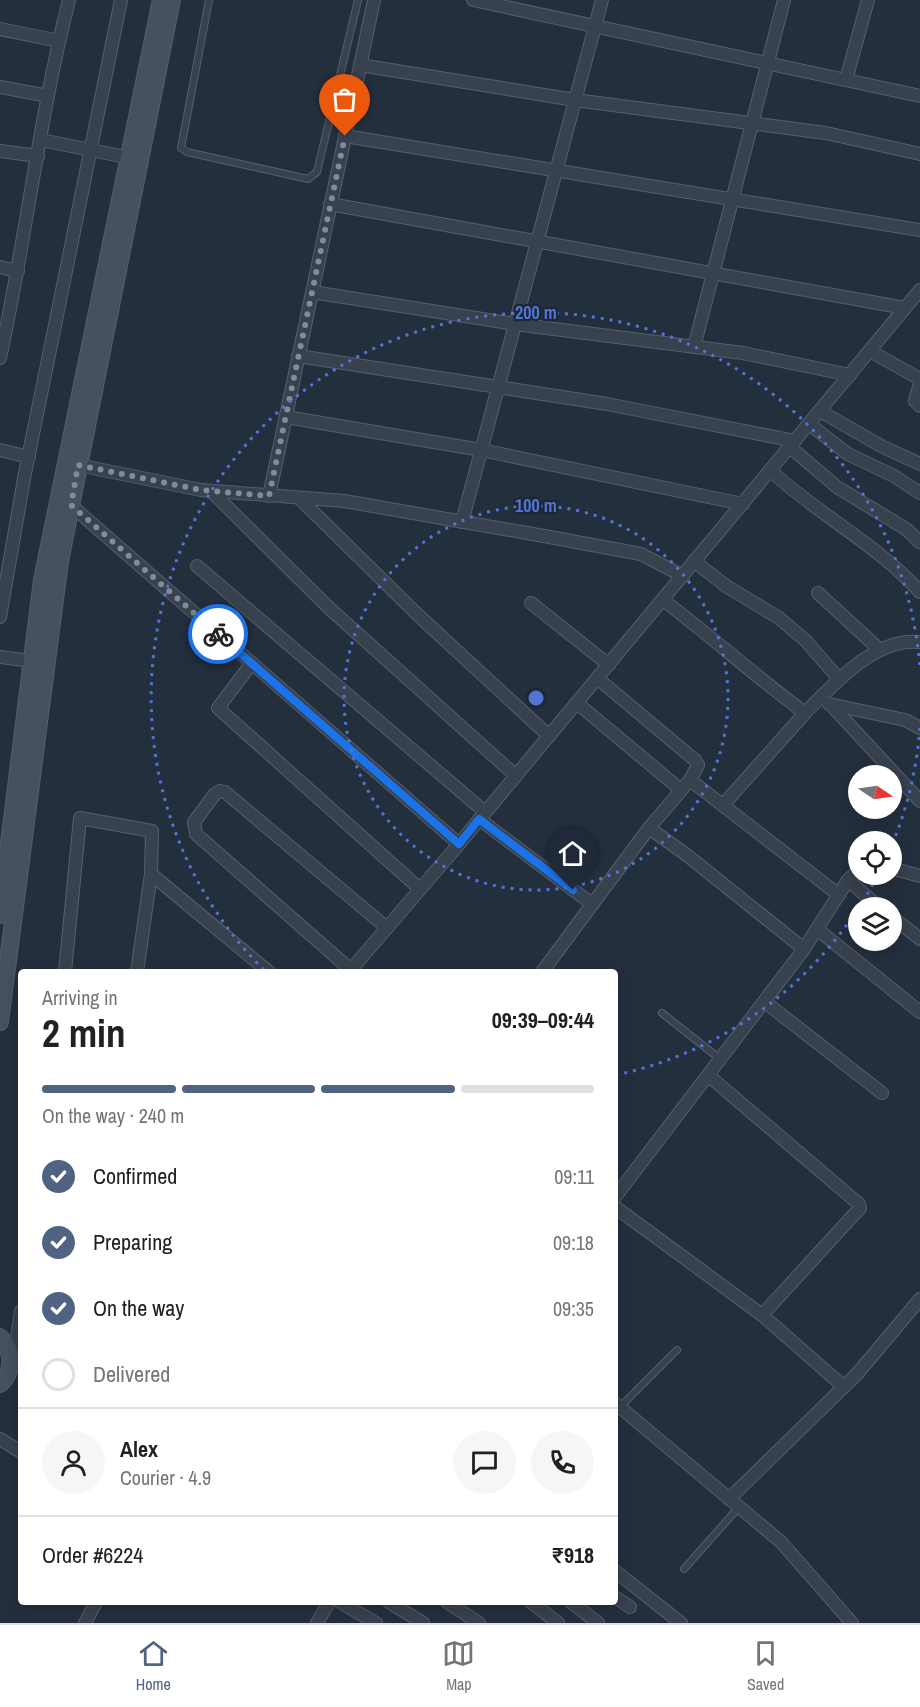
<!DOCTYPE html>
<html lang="en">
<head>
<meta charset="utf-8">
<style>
	:root { --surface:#fff; --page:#f6f6f6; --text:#202124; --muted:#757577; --line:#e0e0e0; --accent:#506383 }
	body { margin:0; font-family:"Archivo Narrow",sans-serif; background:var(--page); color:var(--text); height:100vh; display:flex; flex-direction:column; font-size:22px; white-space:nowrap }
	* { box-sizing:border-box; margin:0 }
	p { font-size:20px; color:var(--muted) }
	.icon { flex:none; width:33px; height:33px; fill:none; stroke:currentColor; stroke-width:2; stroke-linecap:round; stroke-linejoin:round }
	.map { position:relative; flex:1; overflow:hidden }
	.drawer { position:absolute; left:18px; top:969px; width:600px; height:636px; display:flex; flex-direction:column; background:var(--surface); border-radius:6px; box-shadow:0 3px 15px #0003 }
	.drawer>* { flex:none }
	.needle { width:39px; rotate:103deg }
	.fabs { position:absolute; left:848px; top:765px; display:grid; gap:12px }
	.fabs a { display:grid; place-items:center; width:54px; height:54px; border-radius:50%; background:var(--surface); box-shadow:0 3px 15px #0003; font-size:30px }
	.pin { position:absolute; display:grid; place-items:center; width:51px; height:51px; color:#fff; margin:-62px -26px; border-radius:50% 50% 50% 0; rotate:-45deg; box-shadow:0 0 6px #0007 }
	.pin .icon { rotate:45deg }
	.courier { position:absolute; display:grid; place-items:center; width:60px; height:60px; margin:-30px; border:4px solid #1a73e8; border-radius:50%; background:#fff; color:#222; box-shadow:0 2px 8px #0007 }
	.summary em { font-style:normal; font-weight:700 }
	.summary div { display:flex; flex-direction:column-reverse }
	.summary { display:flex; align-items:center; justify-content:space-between; height:102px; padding:0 24px }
	h1 { font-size:39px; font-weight:700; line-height:45px }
	.bar { display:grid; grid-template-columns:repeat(4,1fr); gap:9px 6px; align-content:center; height:72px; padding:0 24px }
	.bar i { height:8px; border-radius:4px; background:var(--line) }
	.bar .selected { background:var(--accent) }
	.bar p { grid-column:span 4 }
	.line { display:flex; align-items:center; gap:15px; padding:0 24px; border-top:2px solid var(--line) }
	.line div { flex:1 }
	.round { display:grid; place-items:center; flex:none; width:63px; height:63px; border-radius:32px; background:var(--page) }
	ol { padding:0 24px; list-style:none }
	li { display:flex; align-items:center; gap:18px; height:66px }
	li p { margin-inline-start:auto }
	li .icon { padding:6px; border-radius:50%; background:var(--accent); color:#fff; stroke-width:4 }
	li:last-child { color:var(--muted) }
	li i { width:33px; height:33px; border:3px solid var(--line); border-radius:50% }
	.tab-bar { display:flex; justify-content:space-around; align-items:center; height:84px; border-top:2px solid var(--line); background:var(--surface); font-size:16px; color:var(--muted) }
	.tab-bar a { display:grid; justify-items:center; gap:3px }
	.tab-bar .selected { color:var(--accent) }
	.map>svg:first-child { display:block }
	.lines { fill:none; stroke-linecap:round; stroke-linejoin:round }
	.lane-casing { stroke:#565f6c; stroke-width:8 }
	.street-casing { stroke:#565f6c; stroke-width:14 }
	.secondary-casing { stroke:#565f6c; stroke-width:18 }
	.lane { stroke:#38414e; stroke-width:6 }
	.street { stroke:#38414e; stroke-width:12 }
	.secondary { stroke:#465061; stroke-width:16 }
	.done { stroke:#828b98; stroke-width:6; stroke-dasharray:0 10.8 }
	.route { stroke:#1a73e8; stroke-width:8 }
	.ring { fill:none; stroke:#5274d3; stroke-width:3; stroke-dasharray:3 6 }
	.centre { fill:#5274d3; stroke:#1d2633; stroke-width:3 }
	.ring-label { font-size:18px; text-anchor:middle; font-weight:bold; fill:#5274d3; stroke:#1d2633; stroke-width:4.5; stroke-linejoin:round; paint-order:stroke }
</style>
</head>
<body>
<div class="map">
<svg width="920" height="1623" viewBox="0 0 920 1623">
	<rect width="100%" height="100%" fill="#242f3e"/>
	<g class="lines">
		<defs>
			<g id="lane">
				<path d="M209,0L181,148L187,152L308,179L317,172L358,0"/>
				<path d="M662,1013L720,1059"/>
				<path d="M620,1407L677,1350"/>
				<path d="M684,1569L739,1507"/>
			</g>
			<g id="street">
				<path d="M473,0L920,96"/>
				<path d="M0,29L59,41"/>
				<path d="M360,65L575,100L826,133L920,154"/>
				<path d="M846,80L868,0"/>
				<path d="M0,87L48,96"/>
				<path d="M345,136L920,230"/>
				<path d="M41,140L136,159"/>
				<path d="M0,151L38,156"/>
				<path d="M330,204L905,308"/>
				<path d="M0,267L18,271"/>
				<path d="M312,292L515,324L743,353L850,375"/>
				<path d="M694,347L784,0"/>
				<path d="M870,351L920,379"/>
				<path d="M298,356L607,404L795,441"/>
				<path d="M0,358C26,239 39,118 69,0"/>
				<path d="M920,383L915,401L920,406"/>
				<path d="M820,411L883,447L920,464"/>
				<path d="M286,417L481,450L743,504"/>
				<path d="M809,424L848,454L894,476L920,493"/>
				<path d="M790,447L837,487L906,529L920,542"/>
				<path d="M0,450L29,457"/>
				<path d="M78,465L201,490L344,501L544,536L641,554L683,576"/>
				<path d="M770,470C817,514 877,544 920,592"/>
				<path d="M211,491L328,607L516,776"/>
				<path d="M269,496L374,0"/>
				<path d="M299,498L418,615L549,736"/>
				<path d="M66,501L459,844"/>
				<path d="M462,522L602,0"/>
				<path d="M694,561L726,586L779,618L806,641L839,679"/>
				<path d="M197,566L485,812"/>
				<path d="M818,593L880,650"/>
				<path d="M663,600C711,636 756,677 805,713C834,684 875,637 920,642"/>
				<path d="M531,603L609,665"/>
				<path d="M0,617L25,473L121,0"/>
				<path d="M0,657L38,662"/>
				<path d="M252,663L218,708L420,889"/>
				<path d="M577,703L681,790"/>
				<path d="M829,704L905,720L920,728"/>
				<path d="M831,705L920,801"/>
				<path d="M690,780L839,895"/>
				<path d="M723,805L805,713"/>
				<path d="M479,819L592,904"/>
				<path d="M649,828L688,856L804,949"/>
				<path d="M891,868L920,876"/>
				<path d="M848,880L880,908"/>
				<path d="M891,916L920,939"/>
				<path d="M817,929L920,1012"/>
				<path d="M351,970L196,834L194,822L215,794L220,791L225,792L387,928"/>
				<path d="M65,972L80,818L152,831L151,874"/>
				<path d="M137,972L151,874L269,972"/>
				<path d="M349,972L459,844L920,290"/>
				<path d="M542,972L649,828L690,780L698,765L695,760L597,678"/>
				<path d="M765,1002L882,1093"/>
				<path d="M709,1076L859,1204L860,1208L762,1315"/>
				<path d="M615,1197L804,949L848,880L858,871"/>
				<path d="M615,1207L762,1315L844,1387"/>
				<path d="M10,1356L17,1338L21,1311"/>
				<path d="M615,1403L781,1542L852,1623"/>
				<path d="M0,1439L21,1452"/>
				<path d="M729,1499L857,1374L920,1299"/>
				<path d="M615,1571L681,1623"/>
				<path d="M615,1597L630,1607"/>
				<path d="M340,1602L376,1623"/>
				<path d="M389,1602L423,1623"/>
				<path d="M447,1602L479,1623"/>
				<path d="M531,1602L558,1623"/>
				<path d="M571,1602L598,1623"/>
				<path d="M85,1623L96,1602"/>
				<path d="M317,1623L329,1602"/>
			</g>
			<g id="secondary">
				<path d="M0,915L42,580L161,0"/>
				<path d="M0,1022L60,561L172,0"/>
				<path d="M0,1337C14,1351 14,1371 0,1384"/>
			</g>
		</defs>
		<use href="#lane" class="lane-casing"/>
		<use href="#street" class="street-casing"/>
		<use href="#secondary" class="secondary-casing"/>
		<use href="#lane" class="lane"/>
		<use href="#street" class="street"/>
		<use href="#secondary" class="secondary"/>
	</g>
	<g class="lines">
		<path class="done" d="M218,634L71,505L78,465L201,490L269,496L345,136"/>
		<path class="route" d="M218,634L459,844L479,819L573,890"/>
	</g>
	<g class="ring">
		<circle cx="536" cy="698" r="192"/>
		<path d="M920 728A385 385 0 0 1 892 845M877 876A385 385 0 0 1 861 905M857 910A385 385 0 0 1 616 1075M264 970A385 385 0 1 1 920 668"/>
	</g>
	<circle cx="536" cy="698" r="9" class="centre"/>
	<g class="ring-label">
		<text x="536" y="319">200 m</text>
		<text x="536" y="512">100 m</text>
	</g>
</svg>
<div class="fabs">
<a><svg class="needle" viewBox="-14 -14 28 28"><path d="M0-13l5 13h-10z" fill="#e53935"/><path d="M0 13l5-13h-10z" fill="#757577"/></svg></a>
<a><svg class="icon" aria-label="locate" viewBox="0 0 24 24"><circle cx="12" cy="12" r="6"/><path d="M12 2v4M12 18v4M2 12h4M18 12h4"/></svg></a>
<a><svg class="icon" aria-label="layers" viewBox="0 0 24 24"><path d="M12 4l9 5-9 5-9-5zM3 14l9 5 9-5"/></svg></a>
</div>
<div class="pin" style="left:345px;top:136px;background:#ea580c"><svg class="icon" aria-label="bag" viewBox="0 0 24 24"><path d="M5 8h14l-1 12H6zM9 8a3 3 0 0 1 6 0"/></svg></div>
<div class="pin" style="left:573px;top:890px;background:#1f2937"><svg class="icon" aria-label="home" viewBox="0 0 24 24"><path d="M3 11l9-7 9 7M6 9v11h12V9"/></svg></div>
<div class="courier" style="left:218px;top:634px"><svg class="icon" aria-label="bike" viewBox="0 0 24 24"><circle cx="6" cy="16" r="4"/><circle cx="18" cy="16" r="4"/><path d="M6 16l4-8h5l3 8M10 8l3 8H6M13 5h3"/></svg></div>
<section class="drawer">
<div class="summary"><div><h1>2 min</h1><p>Arriving in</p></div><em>09:39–09:44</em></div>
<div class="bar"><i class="selected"></i><i class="selected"></i><i class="selected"></i><i></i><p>On the way · 240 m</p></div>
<ol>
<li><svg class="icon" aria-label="check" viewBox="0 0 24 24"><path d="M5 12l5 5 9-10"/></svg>Confirmed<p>09:11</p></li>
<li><svg class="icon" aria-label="check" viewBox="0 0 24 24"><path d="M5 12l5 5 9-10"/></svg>Preparing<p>09:18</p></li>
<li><svg class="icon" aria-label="check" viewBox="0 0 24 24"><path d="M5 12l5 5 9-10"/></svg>On the way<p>09:35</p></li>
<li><i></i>Delivered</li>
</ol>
<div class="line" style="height:108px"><a class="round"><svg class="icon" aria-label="person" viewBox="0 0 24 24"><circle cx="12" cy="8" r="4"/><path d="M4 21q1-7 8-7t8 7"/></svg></a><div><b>Alex</b><p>Courier · 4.9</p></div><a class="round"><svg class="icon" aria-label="chat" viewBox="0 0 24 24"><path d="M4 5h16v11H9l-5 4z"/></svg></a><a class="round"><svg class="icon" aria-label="phone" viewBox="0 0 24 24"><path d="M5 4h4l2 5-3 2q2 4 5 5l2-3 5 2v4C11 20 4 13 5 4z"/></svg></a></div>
<div class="line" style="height:78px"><div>Order #6224</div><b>₹918</b></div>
</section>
</div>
<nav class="tab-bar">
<a class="selected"><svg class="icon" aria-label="home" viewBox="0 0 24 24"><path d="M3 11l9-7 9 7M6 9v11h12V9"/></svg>Home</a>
<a><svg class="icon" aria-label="map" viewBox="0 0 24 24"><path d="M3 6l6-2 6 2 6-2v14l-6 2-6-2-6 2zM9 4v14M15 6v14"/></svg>Map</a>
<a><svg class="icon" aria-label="saved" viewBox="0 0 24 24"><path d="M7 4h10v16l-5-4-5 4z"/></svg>Saved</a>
</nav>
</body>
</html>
